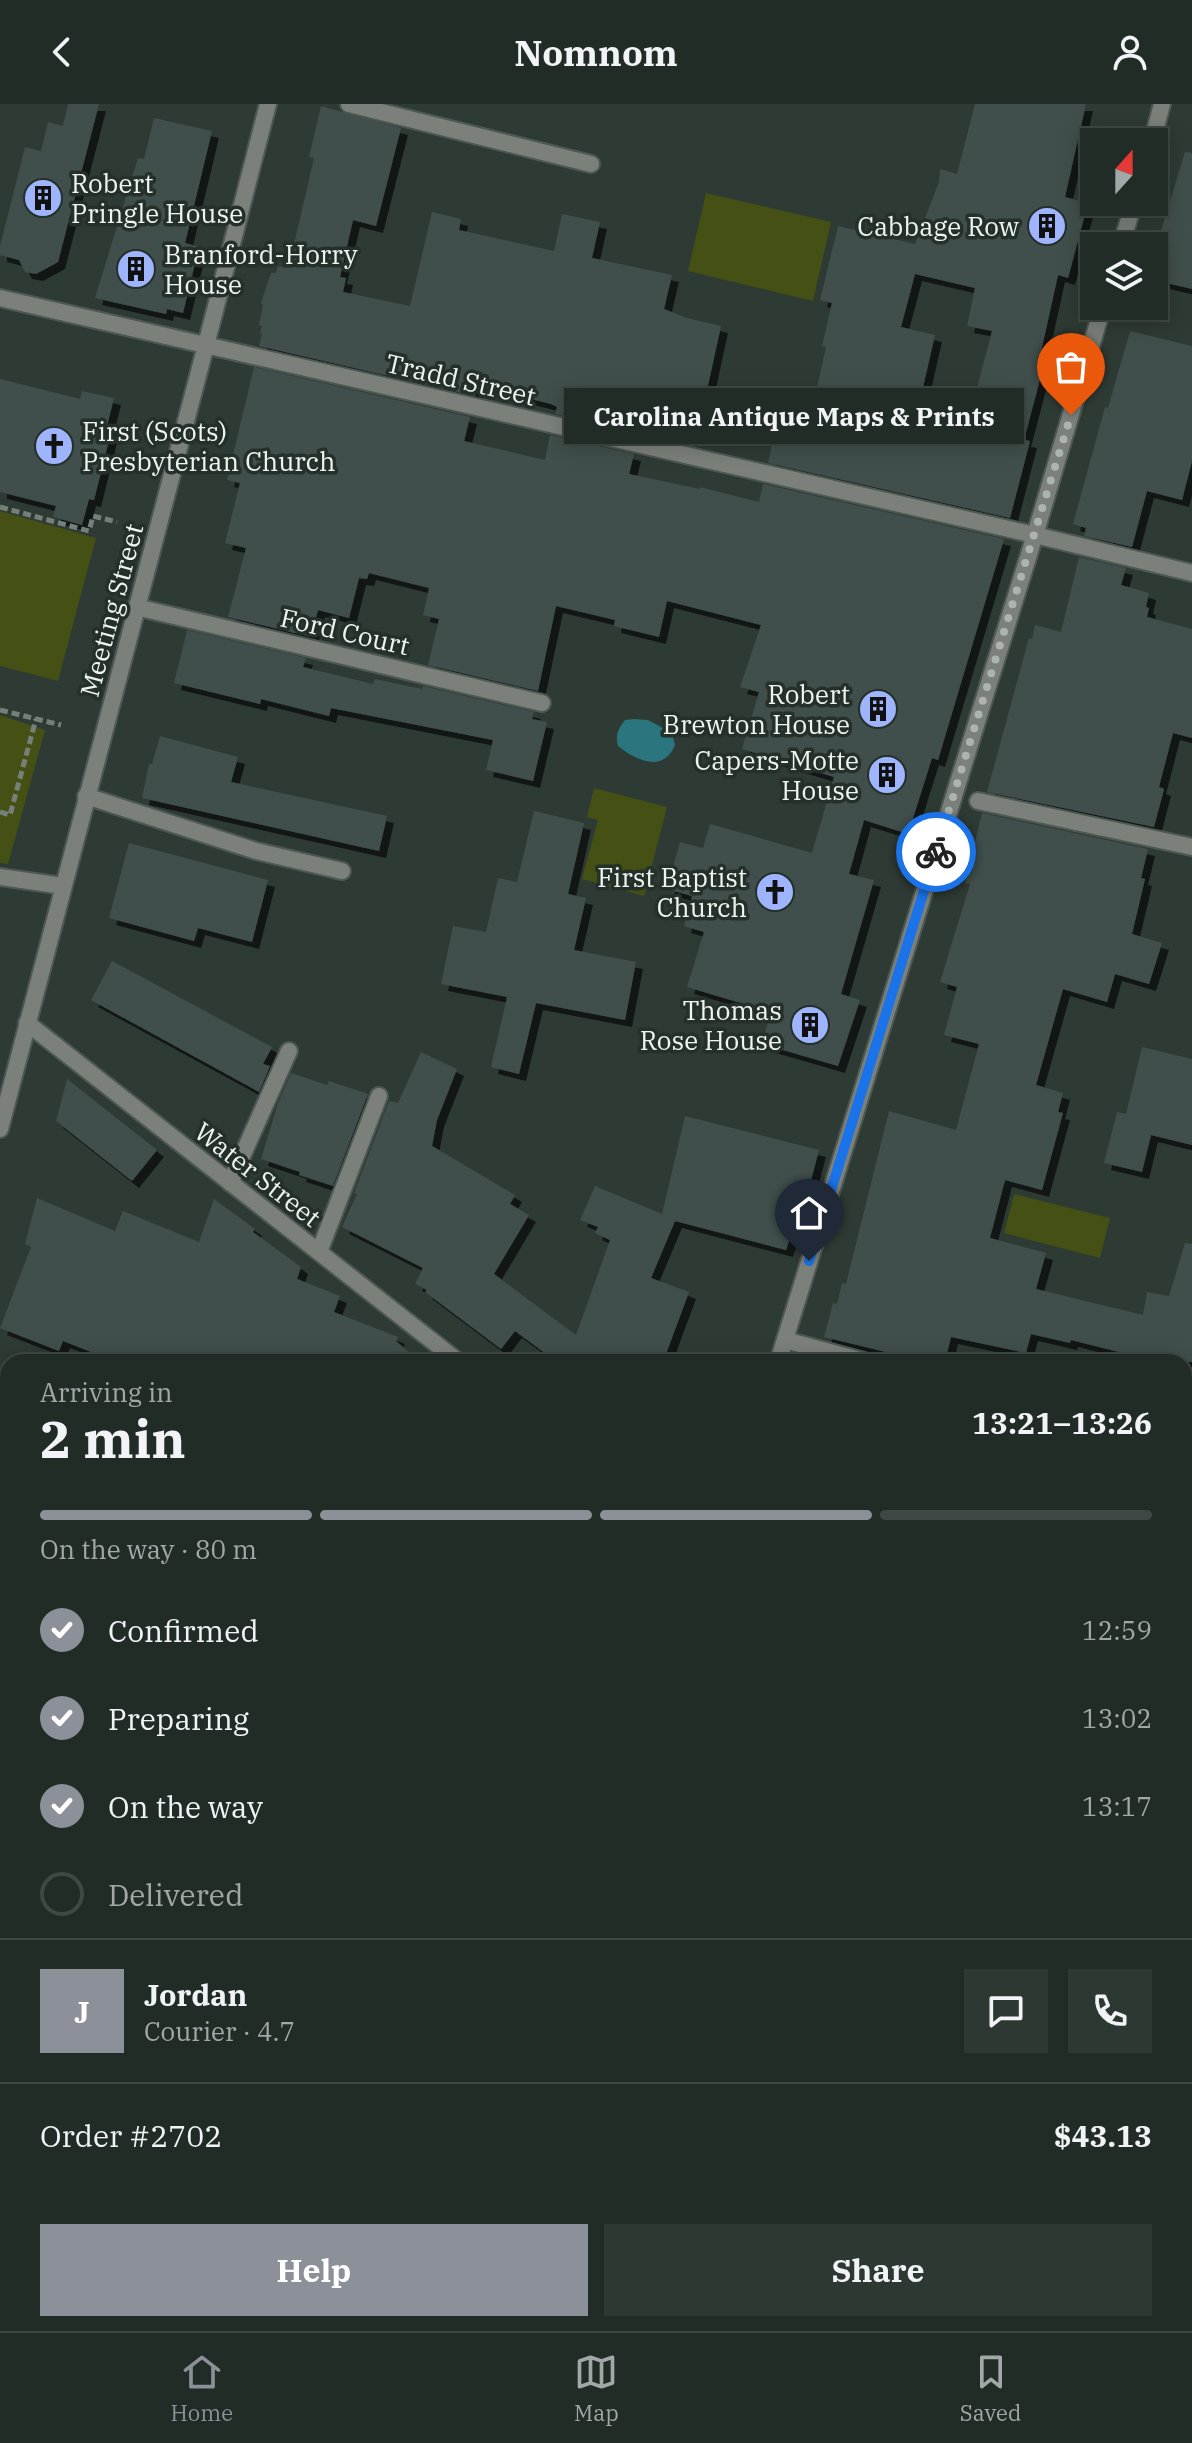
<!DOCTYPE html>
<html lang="en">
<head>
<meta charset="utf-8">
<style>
	:root { --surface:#222c27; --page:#2e3833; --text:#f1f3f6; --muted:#a2a7a7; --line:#3f4844; --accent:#8c9099 }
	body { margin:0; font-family:"IBM Plex Serif",serif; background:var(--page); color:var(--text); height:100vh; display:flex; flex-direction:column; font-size:30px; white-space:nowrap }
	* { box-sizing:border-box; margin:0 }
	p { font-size:26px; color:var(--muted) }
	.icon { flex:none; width:44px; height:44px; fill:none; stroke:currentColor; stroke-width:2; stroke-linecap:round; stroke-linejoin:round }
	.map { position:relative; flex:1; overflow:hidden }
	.drawer { position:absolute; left:0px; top:1250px; width:1192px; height:978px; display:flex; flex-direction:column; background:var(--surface); border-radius:24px 24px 0 0; box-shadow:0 4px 20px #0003,0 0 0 2px var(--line) }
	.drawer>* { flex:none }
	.needle { width:52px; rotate:21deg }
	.controls { position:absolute; left:1080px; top:24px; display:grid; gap:16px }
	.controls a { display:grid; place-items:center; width:88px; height:88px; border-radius:0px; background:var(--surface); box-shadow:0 4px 20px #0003,0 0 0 2px var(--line); font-size:40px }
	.pin { position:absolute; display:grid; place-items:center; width:68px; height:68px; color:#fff; margin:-82px -34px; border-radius:50% 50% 50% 0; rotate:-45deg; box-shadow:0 0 8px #0007 }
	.pin .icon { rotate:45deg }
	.courier { position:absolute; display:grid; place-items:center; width:80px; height:80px; margin:-40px; border:6px solid #1a73e8; border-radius:50%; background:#fff; color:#222; box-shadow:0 2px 10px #0007 }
	.bubble { position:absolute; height:56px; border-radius:0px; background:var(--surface); box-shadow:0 4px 20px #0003,0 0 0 2px var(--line); font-size:26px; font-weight:700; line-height:56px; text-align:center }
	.overview em { font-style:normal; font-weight:700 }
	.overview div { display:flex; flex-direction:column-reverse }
	.overview { display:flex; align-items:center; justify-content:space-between; height:136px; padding:0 40px }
	h1 { font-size:52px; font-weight:700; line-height:60px }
	.bar { display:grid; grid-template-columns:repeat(4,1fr); gap:12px 8px; align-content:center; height:96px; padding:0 40px }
	.bar i { height:10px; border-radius:6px; background:var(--line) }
	.bar .selected { background:var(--accent) }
	.bar p { grid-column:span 4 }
	.line { display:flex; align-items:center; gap:20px; padding:0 40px; border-top:2px solid var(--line) }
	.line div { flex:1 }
	.round { display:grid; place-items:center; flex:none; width:84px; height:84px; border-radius:0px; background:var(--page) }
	ol { padding:0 40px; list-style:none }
	li { display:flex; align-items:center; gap:24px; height:88px }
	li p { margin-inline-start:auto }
	li .icon { padding:8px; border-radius:50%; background:var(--accent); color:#fff; stroke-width:4 }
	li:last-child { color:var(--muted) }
	li i { width:44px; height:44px; border:4px solid var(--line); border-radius:50% }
	.cta { display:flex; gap:16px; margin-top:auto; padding:16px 40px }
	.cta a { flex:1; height:92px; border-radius:0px; background:var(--accent); color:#fff; font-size:32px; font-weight:700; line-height:92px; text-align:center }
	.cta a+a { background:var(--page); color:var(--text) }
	header { display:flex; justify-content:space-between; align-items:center; height:104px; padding:0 40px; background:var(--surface); font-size:36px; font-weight:700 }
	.menu { display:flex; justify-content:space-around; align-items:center; height:112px; border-top:2px solid var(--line); background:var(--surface); font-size:22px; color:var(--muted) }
	.menu a { display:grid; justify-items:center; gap:4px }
	.menu .selected { color:var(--accent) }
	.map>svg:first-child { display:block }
	.green { fill:#455014 }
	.water { fill:#2a757e }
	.building { fill:#404f4c; fill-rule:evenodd; filter:url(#shadow) }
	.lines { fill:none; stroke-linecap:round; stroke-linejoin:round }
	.service-casing { stroke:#4d5852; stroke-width:20 }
	.minor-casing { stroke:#4d5852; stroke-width:20 }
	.tertiary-casing { stroke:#4d5852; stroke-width:20 }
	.path { stroke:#76807b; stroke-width:5; stroke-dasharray:8 4; stroke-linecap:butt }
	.service { stroke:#7c807b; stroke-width:16 }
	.minor { stroke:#7c807b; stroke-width:16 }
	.tertiary { stroke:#7c807b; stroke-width:16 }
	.done { stroke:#abb4af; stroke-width:8; stroke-dasharray:0 14.4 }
	.route { stroke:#1a73e8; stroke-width:10 }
	.labels { text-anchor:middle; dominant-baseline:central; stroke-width:7; stroke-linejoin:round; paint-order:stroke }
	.poi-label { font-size:26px; fill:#eef5f1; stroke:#25302a; text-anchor:end }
	.street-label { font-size:26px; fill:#eef5f1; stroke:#25302a }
</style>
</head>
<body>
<header><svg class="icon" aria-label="back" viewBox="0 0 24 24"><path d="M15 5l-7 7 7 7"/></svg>Nomnom<svg class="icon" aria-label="person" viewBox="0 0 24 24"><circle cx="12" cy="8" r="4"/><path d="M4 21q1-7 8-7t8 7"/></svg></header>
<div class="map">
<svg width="1192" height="2227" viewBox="0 0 1192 2227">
	<defs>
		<filter id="shadow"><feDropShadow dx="7" dy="7" stdDeviation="0" flood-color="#0009"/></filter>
	</defs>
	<rect width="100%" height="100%" fill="#2e3a34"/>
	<g class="green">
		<path d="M706,89L831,118L813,197L688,167Z"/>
		<path d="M0,407L96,434L58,577L0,562Z"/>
		<path d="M0,611L45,626L8,760L0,759Z"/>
		<path d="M594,684L667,703L644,792L582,775L598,716L587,713Z"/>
		<path d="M1014,1090L1110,1114L1100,1154L1004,1129Z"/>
	</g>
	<g class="water">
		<path d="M634,615L648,616L672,629L675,641C664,669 636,657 618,642C615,631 618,625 625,616Z"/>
		<path d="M1192,2102V2227H1089L1094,2220H1184V2112Z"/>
	</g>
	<g class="building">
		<path d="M68,0H99L58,158L36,170L25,168L19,156L0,151V142L25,43L41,47L48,18L63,22Z"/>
		<path d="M975,0H1086L1065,93L1088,99L1068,174L1058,171L1041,248L1047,249L1024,336L1030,337L1010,414L768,359L783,290L814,297L826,243L822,242L832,199L820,196L838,122L915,140L939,78L940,65L957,70ZM915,170L975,184L967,222L992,227L968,318L918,305L935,231L901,223Z"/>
		<path d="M321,2L401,24L376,122L353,116L340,173L346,174L343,188L410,202L432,108L461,115L459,126L554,147L562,110L600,118L592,154L672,171L664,205L687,214L721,222L702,309L692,307L689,320L643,309L639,329L555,310L557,303L551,300L478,282L475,292L259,242L262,230H260L262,222L259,221L263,202L261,199L271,169H276L278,162L285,164L288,152L291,153L314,54L309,53Z"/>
		<path d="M154,14L212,27L185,139L199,143L183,209L167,205L166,210L95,194L138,54L144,55Z"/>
		<path d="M1185,48L1192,49V185L1154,176V150Z"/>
		<path d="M1130,227L1192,242V357L1182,396L1147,387L1132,443L1084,432L1086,424L1073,420L1105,303L1108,304Z"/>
		<path d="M254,263L470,313L464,337L545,356L550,331L634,350L629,370L700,385V383L759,398L763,380L1004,435L938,656L932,654L908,730L864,716L849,770L874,776L841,890L860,896L838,962L762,940L771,908L687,883L704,828L684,822L692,792L667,785L680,738L703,744L710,720L812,749L834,673L742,645L759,588L740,583L761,521L667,497L659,533L614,522L615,516L556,502L538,587L428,561L439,515L423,511L429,484L369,469L367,475L359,474L349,514L318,506L311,533L228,513L246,444L225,439L240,379L227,376Z"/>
		<path d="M0,275L80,295L82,287L114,294L107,322L112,324L94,396L89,395L82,421L53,413L56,402L0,388Z"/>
		<path d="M1079,453L1126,464L1121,481L1149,489L1146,503L1149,504L1147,513L1192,525V634L1173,629L1159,683L1164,685L1154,723L987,688L1029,534L1032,535L1035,521L1061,528Z"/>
		<path d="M187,526L306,554L303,563L373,580L375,575L422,585L423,582L534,608L532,615L547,618L533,677L486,666L493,636L331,604L329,612L261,595L260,600L174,579Z"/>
		<path d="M160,632L238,653L231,678L387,712L379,747L142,694L149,660H152Z"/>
		<path d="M534,707L584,719L568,790L586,794L574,846L636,858L625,916L536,899L519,970L491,963L507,893L441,880L453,822L486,828L498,774L517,778Z"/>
		<path d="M982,709L1148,745L1141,774L1145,775L1132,830L1162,839L1149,880L1115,870L1107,898L1063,885L1036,981L1063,989L1058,1008L1063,1009L1042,1086L1005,1076L990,1134L1046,1149L1036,1185L1143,1211L1147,1188L1169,1192L1185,1139L1192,1140V1258H1134L1135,1252L1071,1236L1070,1239L1031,1230L1026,1249L951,1233L945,1258H927L824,1233L833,1199L837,1200L842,1179L846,1180L889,1007L956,1026L979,940L944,931L957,883L940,878L970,780L965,779Z"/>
		<path d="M129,739L268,776L252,838L198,824L194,837L109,814Z"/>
		<path d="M112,857L272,943L263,960L270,962L259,988L91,896Z"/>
		<path d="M1142,943L1192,955V1041L1151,1031L1142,1068L1104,1059L1117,1008L1126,1010Z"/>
		<path d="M421,948L457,965L437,1016L432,1042L515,1091L510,1100L529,1111L494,1170L576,1231L610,1136L595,1129L598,1123L580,1116L595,1082L662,1110L685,1012L819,1046L807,1091L804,1090L793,1132L791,1131L786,1146L675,1117L651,1174L689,1188L663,1258H557L515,1227L501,1245L425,1188L427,1186L415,1180L423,1164L342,1123L357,1090L354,1089L389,997L398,999Z"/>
		<path d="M291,969L327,981L329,977L368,990L333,1082L299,1071L300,1068L261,1055L278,999Z"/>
		<path d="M67,975L157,1046L132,1077L56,1017Z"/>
		<path d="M37,1094L115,1127L123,1107L199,1138L214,1095L255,1125L253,1128L301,1163L297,1175L340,1192L334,1208L398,1233L396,1237L420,1258H127L105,1249L104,1253L63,1237L59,1247L0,1224L31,1143L25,1140Z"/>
	</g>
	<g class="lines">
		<defs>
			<g id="service">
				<path d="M349,0L591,60"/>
				<path d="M136,503L542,599"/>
				<path d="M86,692L256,747L342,767"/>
				<path d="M978,697L1192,743"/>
				<path d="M0,773L63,782"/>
				<path d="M230,1079L289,947"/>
				<path d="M319,1148L379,992"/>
				<path d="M785,1236L867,1258"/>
			</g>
			<g id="minor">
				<path d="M0,194L1035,431L1192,469"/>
				<path d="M27,919L459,1258"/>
				<path d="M0,1025L206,241"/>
				<path d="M778,1258L1035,431"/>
				<path d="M0,1835L8,1838"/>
				<path d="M1184,1923L1192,1930"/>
				<path d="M1184,2018L1192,2009"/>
				<path d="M138,2227L141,2220"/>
				<path d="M1009,2227L1015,2220"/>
			</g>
			<g id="tertiary">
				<path d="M1152,38L1162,0"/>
				<path d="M1121,142L1134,98"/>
				<path d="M206,241L268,0"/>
				<path d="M1035,431L1103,202"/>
			</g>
		</defs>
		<use href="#service" class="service-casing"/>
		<use href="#minor" class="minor-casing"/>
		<use href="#tertiary" class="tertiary-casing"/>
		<g class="path">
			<path d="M0,403L89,427L93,412L117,418"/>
			<path d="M0,606L61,621"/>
			<path d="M0,708L10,711L36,615"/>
			<path d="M1184,1343L1192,1346"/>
			<path d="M1184,2100L1192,2090"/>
			<path d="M1078,2227L1084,2220"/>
		</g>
		<use href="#service" class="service"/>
		<use href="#minor" class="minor"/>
		<use href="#tertiary" class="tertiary"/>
	</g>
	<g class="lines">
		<path class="done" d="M936,748L1071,311"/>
		<path class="route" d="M809,1157L936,748"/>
	</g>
	<defs>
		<symbol id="building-disc" viewBox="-11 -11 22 22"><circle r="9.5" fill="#9eb4fd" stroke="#25302a"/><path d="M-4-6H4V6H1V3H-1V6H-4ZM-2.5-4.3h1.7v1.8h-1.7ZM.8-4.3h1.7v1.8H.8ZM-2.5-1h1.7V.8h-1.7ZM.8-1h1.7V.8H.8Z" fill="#111"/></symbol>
		<symbol id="church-disc" viewBox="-11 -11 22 22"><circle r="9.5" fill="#9eb4fd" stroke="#25302a"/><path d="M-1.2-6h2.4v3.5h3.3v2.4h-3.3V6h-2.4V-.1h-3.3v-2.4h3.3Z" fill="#111"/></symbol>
	</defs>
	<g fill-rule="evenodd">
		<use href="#building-disc" x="21" y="72" width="44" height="44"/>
		<use href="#building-disc" x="1025" y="100" width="44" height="44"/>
		<use href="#building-disc" x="114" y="143" width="44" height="44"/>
		<use href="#church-disc" x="32" y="320" width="44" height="44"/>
		<use href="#building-disc" x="856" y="583" width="44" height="44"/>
		<use href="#building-disc" x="865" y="649" width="44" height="44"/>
		<use href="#church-disc" x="753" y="766" width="44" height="44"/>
		<use href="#building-disc" x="788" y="899" width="44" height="44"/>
	</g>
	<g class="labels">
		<g class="poi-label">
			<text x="71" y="79" text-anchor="start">Robert<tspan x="71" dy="30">Pringle House</tspan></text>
			<text x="1019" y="122">Cabbage Row</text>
			<text x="164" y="150" text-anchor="start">Branford-Horry<tspan x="164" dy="30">House</tspan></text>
			<text x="82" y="327" text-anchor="start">First (Scots)<tspan x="82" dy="30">Presbyterian Church</tspan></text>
			<text x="850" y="590">Robert<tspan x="850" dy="30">Brewton House</tspan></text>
			<text x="859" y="656">Capers-Motte<tspan x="859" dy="30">House</tspan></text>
			<text x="747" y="773">First Baptist<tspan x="747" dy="30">Church</tspan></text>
			<text x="782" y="906">Thomas<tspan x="782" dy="30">Rose House</tspan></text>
		</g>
		<g class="street-label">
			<text transform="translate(461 275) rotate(13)">Tradd Street</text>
			<text transform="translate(111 506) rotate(-75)">Meeting Street</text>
			<text transform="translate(345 527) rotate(13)">Ford Court</text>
			<text transform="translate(258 1070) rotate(38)">Water Street</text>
		</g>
	</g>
</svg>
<div class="controls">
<a><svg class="needle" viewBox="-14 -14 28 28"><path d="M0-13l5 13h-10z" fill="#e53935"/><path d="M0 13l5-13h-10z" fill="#a2a7a7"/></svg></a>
<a><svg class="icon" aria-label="layers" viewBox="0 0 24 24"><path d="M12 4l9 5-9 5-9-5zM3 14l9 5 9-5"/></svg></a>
</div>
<div class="pin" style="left:1071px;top:311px;background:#ea580c"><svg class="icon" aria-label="bag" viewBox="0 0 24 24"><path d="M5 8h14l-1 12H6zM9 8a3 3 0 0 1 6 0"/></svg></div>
<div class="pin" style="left:809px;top:1157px;background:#1f2937"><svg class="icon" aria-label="home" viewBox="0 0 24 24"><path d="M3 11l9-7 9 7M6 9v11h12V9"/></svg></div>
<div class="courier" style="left:936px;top:748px"><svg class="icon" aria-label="bike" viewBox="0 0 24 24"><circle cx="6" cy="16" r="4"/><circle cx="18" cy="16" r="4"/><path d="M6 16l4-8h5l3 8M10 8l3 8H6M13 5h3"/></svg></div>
<div class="bubble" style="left:564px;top:284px;width:460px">Carolina Antique Maps &amp; Prints</div>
<section class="drawer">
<div class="overview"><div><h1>2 min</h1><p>Arriving in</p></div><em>13:21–13:26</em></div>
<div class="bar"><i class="selected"></i><i class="selected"></i><i class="selected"></i><i></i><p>On the way · 80 m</p></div>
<ol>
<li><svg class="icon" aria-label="check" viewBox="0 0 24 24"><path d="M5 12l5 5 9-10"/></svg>Confirmed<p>12:59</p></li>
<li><svg class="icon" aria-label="check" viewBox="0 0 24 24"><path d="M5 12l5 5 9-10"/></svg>Preparing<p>13:02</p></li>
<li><svg class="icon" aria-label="check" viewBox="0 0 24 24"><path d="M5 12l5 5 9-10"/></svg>On the way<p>13:17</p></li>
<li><i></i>Delivered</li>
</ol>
<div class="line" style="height:144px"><b class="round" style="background:var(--accent);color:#fff">J</b><div><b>Jordan</b><p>Courier · 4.7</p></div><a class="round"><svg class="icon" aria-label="chat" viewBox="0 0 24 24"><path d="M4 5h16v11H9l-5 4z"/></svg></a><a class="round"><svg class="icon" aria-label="phone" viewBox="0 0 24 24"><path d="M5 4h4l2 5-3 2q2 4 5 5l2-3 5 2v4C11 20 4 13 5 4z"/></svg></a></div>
<div class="line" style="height:104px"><div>Order #2702</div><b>$43.13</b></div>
<div class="cta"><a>Help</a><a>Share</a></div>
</section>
</div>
<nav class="menu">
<a class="selected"><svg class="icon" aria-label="home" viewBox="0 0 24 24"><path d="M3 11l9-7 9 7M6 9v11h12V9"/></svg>Home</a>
<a><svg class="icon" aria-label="map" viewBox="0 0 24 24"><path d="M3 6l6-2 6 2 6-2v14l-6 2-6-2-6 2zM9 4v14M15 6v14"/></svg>Map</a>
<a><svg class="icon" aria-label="saved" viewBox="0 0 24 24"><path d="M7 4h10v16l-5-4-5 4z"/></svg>Saved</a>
</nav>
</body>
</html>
